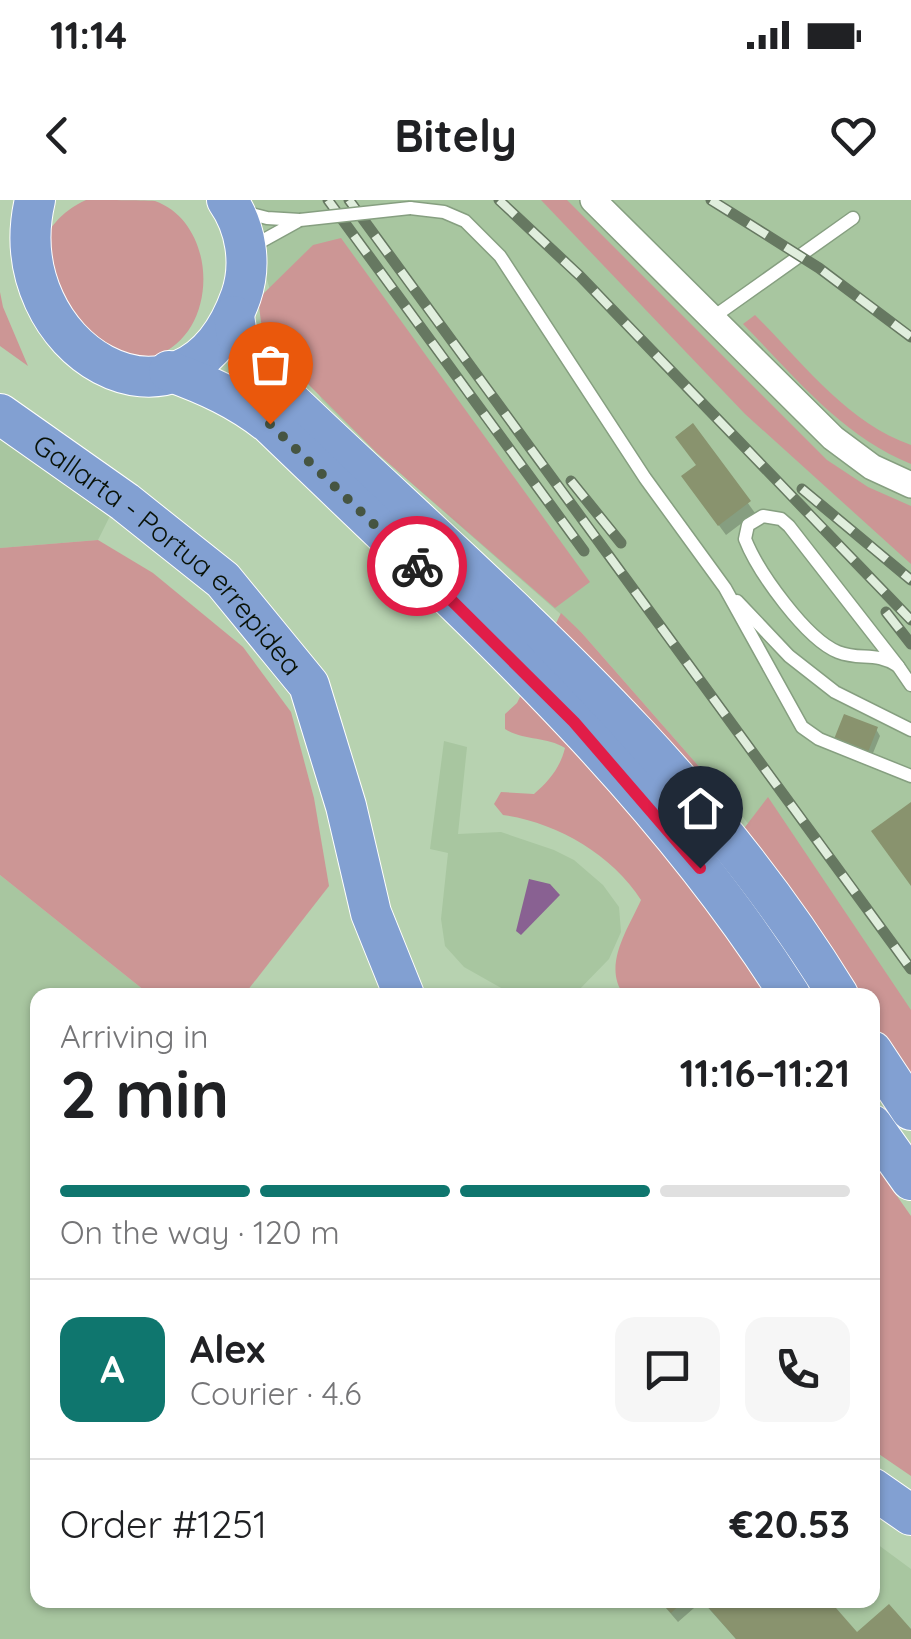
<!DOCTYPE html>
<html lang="en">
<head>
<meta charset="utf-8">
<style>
	:root { --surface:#fff; --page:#f6f6f6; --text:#202124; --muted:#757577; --line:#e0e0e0; --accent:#0f766e }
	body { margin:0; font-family:Quicksand,sans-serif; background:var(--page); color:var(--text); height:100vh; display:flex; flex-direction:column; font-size:38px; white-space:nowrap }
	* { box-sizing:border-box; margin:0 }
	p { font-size:32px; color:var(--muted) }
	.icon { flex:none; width:55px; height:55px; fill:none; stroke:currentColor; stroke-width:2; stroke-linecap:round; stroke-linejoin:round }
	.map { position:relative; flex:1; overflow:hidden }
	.drawer { position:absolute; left:30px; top:788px; width:850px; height:620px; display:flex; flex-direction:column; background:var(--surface); border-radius:20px; box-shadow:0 2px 8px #0004 }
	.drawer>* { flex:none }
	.pin { position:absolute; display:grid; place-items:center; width:85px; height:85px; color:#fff; margin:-102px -42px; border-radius:50% 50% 50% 0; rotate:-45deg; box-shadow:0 0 10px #0007 }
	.pin .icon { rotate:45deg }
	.courier { position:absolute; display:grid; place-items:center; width:100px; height:100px; margin:-50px; border:8px solid #e11d48; border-radius:50%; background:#fff; color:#222; box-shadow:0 2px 12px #0007 }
	.head em { font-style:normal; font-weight:700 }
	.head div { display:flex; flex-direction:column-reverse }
	.head { display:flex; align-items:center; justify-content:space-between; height:170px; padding:0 30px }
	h1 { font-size:65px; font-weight:700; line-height:75px }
	.bar { display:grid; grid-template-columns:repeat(4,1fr); gap:15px 10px; align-content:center; height:120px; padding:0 30px }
	.bar i { height:12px; border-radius:8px; background:var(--line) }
	.bar .on { background:var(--accent) }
	.bar p { grid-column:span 4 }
	.line { display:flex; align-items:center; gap:25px; padding:0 30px; border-top:2px solid var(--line) }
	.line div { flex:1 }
	.round { display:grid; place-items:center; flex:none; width:105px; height:105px; border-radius:20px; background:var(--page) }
	.status { display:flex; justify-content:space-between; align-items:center; height:70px; padding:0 50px; background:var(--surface); direction:ltr }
	.status svg { height:28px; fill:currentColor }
	header { display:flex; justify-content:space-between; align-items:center; height:130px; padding:0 30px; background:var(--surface); font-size:45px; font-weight:700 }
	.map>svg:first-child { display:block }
	.built { fill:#a8c6a0 }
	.green { fill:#cc9695 }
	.water { fill:#896192 }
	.shadow { fill:#0003 }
	.building { fill:#89936e }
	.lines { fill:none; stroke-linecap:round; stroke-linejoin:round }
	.service-casing { stroke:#869f80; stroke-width:15 }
	.minor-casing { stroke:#869f80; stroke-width:28 }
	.trunk-casing { stroke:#fff; stroke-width:42 }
	.service { stroke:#fff; stroke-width:12 }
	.minor { stroke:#fff; stroke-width:25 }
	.trunk { stroke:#82a0d2; stroke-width:40 }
	.rail-casing { stroke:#667861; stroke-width:11 }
	.rail { stroke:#e0eedd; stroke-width:8; stroke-dasharray:22; stroke-linecap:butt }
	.service-bridge-casing { stroke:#869f80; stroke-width:15; stroke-linecap:butt }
	.service-bridge { stroke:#fff; stroke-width:12 }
	.done { stroke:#465542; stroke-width:10; stroke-dasharray:0 18 }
	.route { stroke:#e11d48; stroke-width:12 }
	.labels { text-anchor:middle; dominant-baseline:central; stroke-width:9; stroke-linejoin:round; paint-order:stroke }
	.street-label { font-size:28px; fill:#091207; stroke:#e0eedd }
</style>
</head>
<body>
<div class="status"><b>11:14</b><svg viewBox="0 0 49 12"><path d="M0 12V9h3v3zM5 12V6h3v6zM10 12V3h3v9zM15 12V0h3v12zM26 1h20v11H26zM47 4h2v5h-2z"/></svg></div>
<header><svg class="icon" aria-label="back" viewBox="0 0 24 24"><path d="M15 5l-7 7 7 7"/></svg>Bitely<svg class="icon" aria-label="heart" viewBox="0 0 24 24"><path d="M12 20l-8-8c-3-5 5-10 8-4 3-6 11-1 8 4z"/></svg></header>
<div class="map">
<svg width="911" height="1439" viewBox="0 0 911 1439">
	<rect width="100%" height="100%" fill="#b7d2b0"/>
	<g class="built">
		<path d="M243,0H911V861L872,795L798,686L738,611L581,432L377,253L322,200L277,113Z"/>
		<path d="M0,233L112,312L98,340L0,348Z"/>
		<path d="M444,541L467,547L458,634L501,632L554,650L574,660L603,685L619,707L621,732L609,759L574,795L510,793L464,767L445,746L441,719L448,653L430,649Z"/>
		<path d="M0,675L150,795H38V1400H872L873,1341L911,1369V1439H0Z"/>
	</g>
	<g class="green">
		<path d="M86,0C103,0 140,0 155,1C219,24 220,134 155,156C139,162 117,160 101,162L36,54C48,29 60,12 86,0Z"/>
		<path d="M541,0H567L827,260L868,287L911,306V364L745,214Z"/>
		<path d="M341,38L590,382L555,408L377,253L275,151L261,122L259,106L263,94L313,45Z"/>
		<path d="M0,92L3,107L28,166L0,146Z"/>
		<path d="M755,115C801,161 847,223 911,245V264C842,236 794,176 743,124Z"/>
		<path d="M98,340L153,373L243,447L291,512L314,598L329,686L244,795H150L0,675V348Z"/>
		<path d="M561,413L581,432L738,611L656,642L697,688L766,795H624C602,766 628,729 641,700C612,654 555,622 503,615L494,604L501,592L534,594C549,581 560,568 565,548C546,536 524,541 505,529V514L517,503Z"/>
		<path d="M768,597L911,810V883L873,821L872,795H856L742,631Z"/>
		<path d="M873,962L911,1016V1276L873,1250Z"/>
	</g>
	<path class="water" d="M529,679L550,684L560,695L521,735L516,731Z"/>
	<g class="shadow">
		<path d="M693,227L755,313L726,335L691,287L698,267Z"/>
		<path d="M876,529L880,536L871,558L837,539Z"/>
		<path d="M659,1400H825L857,1436L911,1433V1439H736L702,1401L678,1422Z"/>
	</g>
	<g class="building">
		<path d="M693,223L751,301L718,326L681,276L696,265L675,237Z"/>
		<path d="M844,514L878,527L868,552L834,539Z"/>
		<path d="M911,602V686L871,631Z"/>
		<path d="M659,1400H685L671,1413Z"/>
		<path d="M702,1400H829L857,1432L889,1404L911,1429V1439H736Z"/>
	</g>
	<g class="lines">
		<defs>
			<g id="service">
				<path d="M410,8L444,12L465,21L500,56L645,278L725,388L802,527L819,539L911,576"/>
				<path d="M240,11L267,18L300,20L253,46"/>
				<path d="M712,118L853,18"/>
				<path d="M763,316L781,319L789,326L898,466C875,451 861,461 838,452C806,439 758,372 745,339L748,325Z"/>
				<path d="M737,401L789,456L835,492L911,530"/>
				<path d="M898,466L911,485"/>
			</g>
			<path id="minor" d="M593,0L833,238L872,267L911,285"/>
			<g id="trunk">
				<path d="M35,0C0,148 183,259 241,96C252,64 246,27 227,0"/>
				<path d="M234,116L237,136L269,181C474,379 687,548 838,795"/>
				<path d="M169,171C207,185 239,199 270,224C455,403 652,576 790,795"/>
				<path id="s1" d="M0,214L125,302L223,380L309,485L346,606L371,713L404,795"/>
				<path d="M872,851L911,910"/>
				<path d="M872,925L911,980"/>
				<path d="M872,1288L911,1315"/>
			</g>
		</defs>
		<use href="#service" class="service-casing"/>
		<use href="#minor" class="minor-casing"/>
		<use href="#trunk" class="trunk-casing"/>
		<use href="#service" class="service"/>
		<use href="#minor" class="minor"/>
		<use href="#trunk" class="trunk"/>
		<defs>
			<g id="rail">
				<path d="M328,0L584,351"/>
				<path d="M349,0L911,769"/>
				<path d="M499,0L580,76L911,420"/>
				<path d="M711,0L819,68L911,137"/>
				<path d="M571,281L621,343"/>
				<path d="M802,289L911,380"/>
				<path d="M886,412L911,444"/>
			</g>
		</defs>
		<use href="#rail" class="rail-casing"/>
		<use href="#rail" class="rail"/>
		<defs>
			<path id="service-bridge" d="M300,20L410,8"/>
		</defs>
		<use href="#service-bridge" class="service-bridge-casing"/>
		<use href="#service-bridge" class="service-bridge"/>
	</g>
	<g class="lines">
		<path class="done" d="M270,224L417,366"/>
		<path class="route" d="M417,366L574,522L700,668"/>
	</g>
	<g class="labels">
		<g class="street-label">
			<text stroke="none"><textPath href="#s1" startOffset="220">Gallarta - Portua errepidea</textPath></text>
		</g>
	</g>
</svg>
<div class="pin" style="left:270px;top:224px;background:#ea580c"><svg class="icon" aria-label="bag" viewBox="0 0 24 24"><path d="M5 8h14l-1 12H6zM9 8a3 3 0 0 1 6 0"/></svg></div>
<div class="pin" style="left:700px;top:668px;background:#1f2937"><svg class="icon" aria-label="home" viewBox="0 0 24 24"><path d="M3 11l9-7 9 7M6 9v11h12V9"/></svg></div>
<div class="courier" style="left:417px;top:366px"><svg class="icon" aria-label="bike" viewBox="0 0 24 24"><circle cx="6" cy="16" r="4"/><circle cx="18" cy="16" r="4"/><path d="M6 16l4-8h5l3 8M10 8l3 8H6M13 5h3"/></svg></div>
<section class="drawer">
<div class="head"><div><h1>2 min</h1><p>Arriving in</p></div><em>11:16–11:21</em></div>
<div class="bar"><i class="on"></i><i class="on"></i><i class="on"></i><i></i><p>On the way · 120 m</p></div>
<div class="line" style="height:180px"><b class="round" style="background:var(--accent);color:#fff">A</b><div><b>Alex</b><p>Courier · 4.6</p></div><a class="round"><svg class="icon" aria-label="chat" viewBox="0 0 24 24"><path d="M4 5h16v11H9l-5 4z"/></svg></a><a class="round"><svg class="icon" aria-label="phone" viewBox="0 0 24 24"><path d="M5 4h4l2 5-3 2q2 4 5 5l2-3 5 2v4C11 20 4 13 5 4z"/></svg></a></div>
<div class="line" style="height:130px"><div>Order #1251</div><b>€20.53</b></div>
</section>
</div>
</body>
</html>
